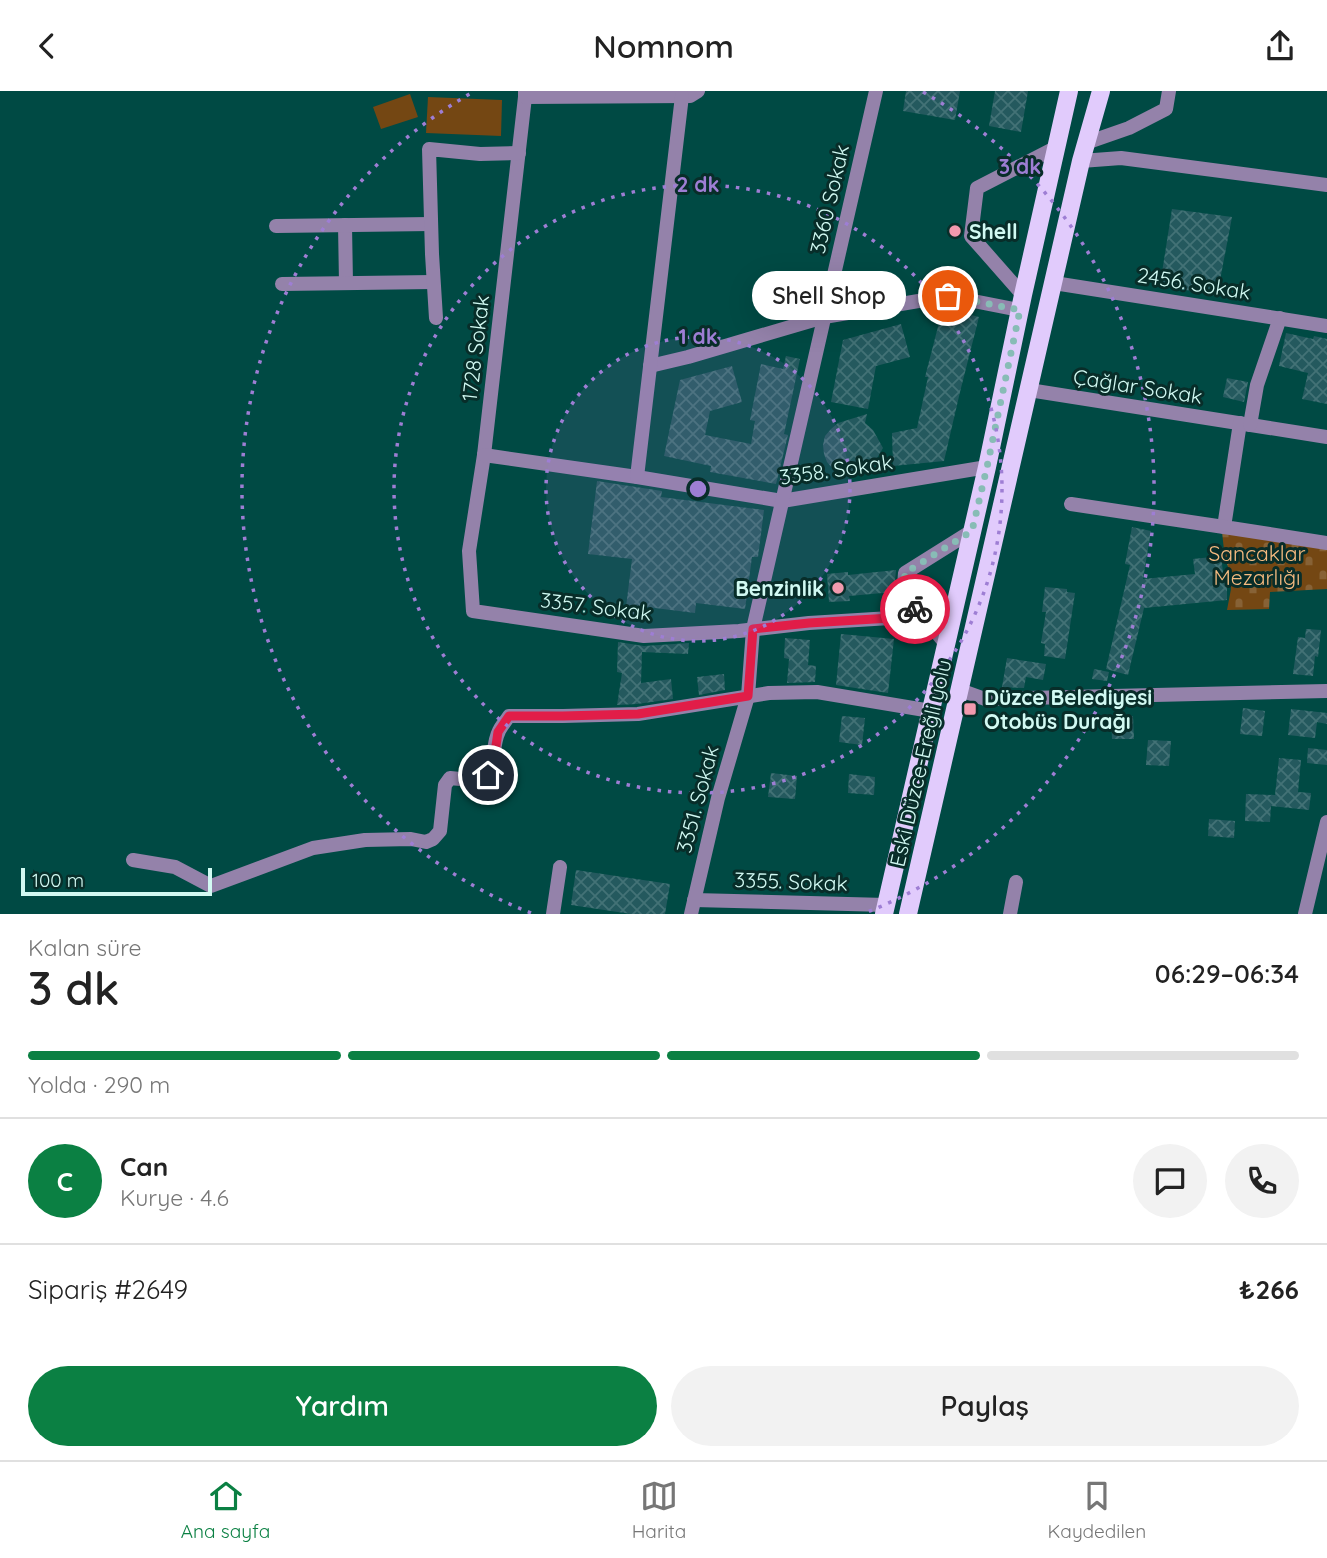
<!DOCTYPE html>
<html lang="tr">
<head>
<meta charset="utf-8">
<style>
	:root { --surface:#fff; --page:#f2f2f2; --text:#222; --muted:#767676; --line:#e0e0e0; --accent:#0b8043 }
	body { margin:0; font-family:Quicksand,sans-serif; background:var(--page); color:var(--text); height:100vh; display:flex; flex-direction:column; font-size:26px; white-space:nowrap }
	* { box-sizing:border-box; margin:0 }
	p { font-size:23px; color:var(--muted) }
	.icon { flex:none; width:38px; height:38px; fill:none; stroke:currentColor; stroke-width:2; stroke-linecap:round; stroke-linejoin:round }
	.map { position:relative; height:823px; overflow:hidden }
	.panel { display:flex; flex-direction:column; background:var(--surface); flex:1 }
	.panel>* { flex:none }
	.scale { position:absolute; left:21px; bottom:18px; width:191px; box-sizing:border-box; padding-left:7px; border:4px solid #d2faf3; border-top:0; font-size:19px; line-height:24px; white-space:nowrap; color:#d2faf3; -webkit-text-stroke:5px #082d29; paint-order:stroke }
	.pin { position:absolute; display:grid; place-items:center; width:60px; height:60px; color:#fff; margin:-30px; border:4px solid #fff; border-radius:50%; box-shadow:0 2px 7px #0007 }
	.courier { position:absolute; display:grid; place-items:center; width:70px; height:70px; margin:-35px; border:5px solid #e11d48; border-radius:50%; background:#fff; color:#222; box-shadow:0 2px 9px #0007 }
	.bubble { position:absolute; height:49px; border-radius:24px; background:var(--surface); box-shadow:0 7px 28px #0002; font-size:23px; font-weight:600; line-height:49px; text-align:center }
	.overview em { font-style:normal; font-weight:600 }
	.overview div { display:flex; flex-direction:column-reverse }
	.overview { display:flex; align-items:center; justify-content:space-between; height:119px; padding:0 28px }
	h1 { font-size:46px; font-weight:600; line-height:52px }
	.bar { display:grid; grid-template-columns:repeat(4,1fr); gap:10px 7px; align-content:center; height:84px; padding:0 28px }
	.bar i { height:9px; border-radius:5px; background:var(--line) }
	.bar .on { background:var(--accent) }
	.bar p { grid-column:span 4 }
	.line { display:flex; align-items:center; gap:18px; padding:0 28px; border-top:2px solid var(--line) }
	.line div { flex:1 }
	.round { display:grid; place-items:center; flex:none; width:74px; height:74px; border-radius:37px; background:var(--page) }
	.action { display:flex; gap:14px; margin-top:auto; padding:14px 28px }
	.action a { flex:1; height:80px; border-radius:42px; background:var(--accent); color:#fff; font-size:28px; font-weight:600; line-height:80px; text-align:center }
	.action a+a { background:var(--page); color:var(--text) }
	header { display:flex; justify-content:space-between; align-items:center; height:91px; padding:0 28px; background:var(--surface); font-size:32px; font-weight:600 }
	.menu { display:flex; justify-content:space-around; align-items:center; height:98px; border-top:2px solid var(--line); background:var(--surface); font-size:19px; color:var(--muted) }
	.menu a { display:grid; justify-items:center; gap:4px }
	.menu .on { color:var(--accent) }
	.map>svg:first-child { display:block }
	.grass { fill:#744713 }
	.cemetery { fill:url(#cemetery-stones) }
	.building { fill:url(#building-cross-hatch) }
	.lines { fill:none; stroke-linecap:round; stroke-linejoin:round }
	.minor { stroke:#9482aa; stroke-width:14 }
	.major { stroke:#e1cbfc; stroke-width:18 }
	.done { stroke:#88bcb6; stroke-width:7; stroke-dasharray:0 12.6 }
	.route { stroke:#e11d48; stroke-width:9 }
	.ring { fill:none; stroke:#9e7ed4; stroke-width:3.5; stroke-dasharray:3.5 7 }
	.poi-dot { fill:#f29aae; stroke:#082d29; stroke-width:2.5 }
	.labels { text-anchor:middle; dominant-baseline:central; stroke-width:6; stroke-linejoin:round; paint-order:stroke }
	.street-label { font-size:21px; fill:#d2faf3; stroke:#082d29 }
	.poi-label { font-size:21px; font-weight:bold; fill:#d2faf3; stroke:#082d29; text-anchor:start }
	.park-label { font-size:21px; fill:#f7bb80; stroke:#082d29 }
	.centre { fill:#9e7ed4; stroke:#082d29; stroke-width:3.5 }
	.ring-label { font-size:21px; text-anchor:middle; font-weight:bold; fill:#9e7ed4; stroke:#082d29; stroke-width:6; stroke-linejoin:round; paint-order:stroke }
</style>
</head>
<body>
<header><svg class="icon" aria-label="back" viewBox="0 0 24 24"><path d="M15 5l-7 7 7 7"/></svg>Nomnom<svg class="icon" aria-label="share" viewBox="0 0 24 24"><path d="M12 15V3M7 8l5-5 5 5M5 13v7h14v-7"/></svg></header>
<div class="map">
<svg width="1327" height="823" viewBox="0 0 1327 823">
	<defs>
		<pattern id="cemetery-stones" width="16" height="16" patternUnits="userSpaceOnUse" patternTransform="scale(1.75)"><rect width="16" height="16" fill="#744713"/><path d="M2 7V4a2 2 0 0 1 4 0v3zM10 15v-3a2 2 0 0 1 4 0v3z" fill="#876236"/></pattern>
		<pattern id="building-cross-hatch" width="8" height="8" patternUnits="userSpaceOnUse" patternTransform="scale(1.75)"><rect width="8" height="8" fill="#24595e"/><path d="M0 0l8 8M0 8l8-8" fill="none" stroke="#437276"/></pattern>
	</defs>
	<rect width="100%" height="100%" fill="#004a44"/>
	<g class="grass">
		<path d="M410,3L418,26L381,38L373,16Z"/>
		<path d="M428,6L502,9L501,45L426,42Z"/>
	</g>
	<path class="cemetery" d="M1222,441L1327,458V498L1270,501L1269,518L1227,519L1231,498L1230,481L1225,468Z"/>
	<g class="building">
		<path d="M906,0H960L955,29L903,20Z"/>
		<path d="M995,0H1028L1021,41L989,35Z"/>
		<path d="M1172,118L1232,126L1217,205L1160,194Z"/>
		<path d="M960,221L979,226L960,301L944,370L893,375L892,342L917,337L928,286H925L940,228L957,233Z"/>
		<path d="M901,233L910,266L876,275L868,318L831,311L843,249Z"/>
		<path d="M1286,242L1313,248L1314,245L1327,248V313L1302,308L1308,282L1279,275Z"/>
		<path d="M786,265L800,268L784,343L788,344L776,393L710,381L711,375L664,365L680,289L732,275L742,311L710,320L705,344L751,353L755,330L750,329L761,273L783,278Z"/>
		<path d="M1227,287L1248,291L1244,311L1223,306Z"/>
		<path d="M867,323L865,332L873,339L883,357L873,374L866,380L858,384L849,385L840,383L833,378L827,371L824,363L823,354L825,345L831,338L838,332Z"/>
		<path d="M597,390L662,400L661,406L764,419L758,466H752L745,518L696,512L695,522L647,516L646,526L625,524L632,468L588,463Z"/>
		<path d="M1132,436L1151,440L1143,488L1195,483L1193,468L1221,465L1223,481L1227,482V509L1144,517L1128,584L1106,578L1130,474L1125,473Z"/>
		<path d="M896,479L894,501L849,505L850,510L829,511L827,483L848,481V484Z"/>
		<path d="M1045,496L1067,498V501L1075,502L1065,568L1044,565L1045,553L1041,552L1046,521H1042Z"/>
		<path d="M1306,538L1321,539L1318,566L1315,565L1313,585L1293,583L1298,546L1305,547Z"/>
		<path d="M841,543L894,548L888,602L836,594Z"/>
		<path d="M785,547L810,549L808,574L816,575L815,591L787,592L789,568L784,567Z"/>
		<path d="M618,551L644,555L689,552L688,563L642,561L641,592L671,588L673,608L637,613L617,614L622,582L617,581Z"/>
		<path d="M1007,567L1046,573L1043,589L1026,586L1024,597L1002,596Z"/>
		<path d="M1094,578L1109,581L1107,590L1092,588Z"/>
		<path d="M724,583L725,599L699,604L697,586Z"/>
		<path d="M1243,617L1265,620L1262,645L1240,643Z"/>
		<path d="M1291,618L1327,622V633L1317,631L1315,647L1288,644Z"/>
		<path d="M842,625L865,627L862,654L839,651Z"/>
		<path d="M1111,625H1133L1134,648H1112Z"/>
		<path d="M1148,649L1171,650L1169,675L1146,674Z"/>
		<path d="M1308,657L1327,659V674L1307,672Z"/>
		<path d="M1279,667L1301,669L1298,701L1311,702L1309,719L1271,715L1270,731L1245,730L1246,703L1275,704Z"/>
		<path d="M771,682L797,685L795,708L768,706Z"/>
		<path d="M849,683L875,686L874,704L848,702Z"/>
		<path d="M1209,728L1235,730L1234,747L1208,745Z"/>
		<path d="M576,779L670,793L665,823H631L571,814Z"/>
	</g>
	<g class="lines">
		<g class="minor">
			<path d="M525,0V6L484,364L469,460L473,520L644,545L739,540L809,532L923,525"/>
			<path d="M525,6L690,5L698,0"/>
			<path d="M1086,52L1129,37L1166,18L1169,0"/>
			<path d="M1081,70L1121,67L1327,94"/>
			<path d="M345,134L346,192"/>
			<path d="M276,135L431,133"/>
			<path d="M1054,192L1327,235"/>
			<path d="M282,193L433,191"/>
			<path d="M1023,204L971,145L977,97L1057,56"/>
			<path d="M436,227L432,163L429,58L480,63L519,62"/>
			<path d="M650,275L688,266L824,226L948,205L1019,219"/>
			<path d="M1029,299L1327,346"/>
			<path d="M1240,332L1224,436L1327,452"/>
			<path d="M1250,334L1257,294L1280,227"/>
			<path d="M484,364L637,386L782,410L987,376"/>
			<path d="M637,386L682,5"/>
			<path d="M1071,413L1224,436"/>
			<path d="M946,553L923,525L903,507L905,482L972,440"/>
			<path d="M960,599L985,608L1327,600"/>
			<path d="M133,769L175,776L211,795L313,757L365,749L411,748L426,751L433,748L440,740L445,694L450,687L481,690C499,674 490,658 499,640C501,635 506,630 509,625H563L638,623L769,602L817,601L931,620"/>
			<path d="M694,809L886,814"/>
			<path d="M553,823L560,776"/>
			<path d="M691,823L718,707L748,605L753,538L876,0"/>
			<path d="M1010,823L1016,791"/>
			<path d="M1305,823L1327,731"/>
		</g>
		<g class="major">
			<path d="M884,823L987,376L1023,204L1069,0"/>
			<path d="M908,823L1081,70L1101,0"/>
		</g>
	</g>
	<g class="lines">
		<path class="done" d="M915,518L903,507L905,482L972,440L987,376L1020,219L948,205"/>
		<path class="route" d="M488,684L493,675L498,641L509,625H563L638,623L748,605L753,538L809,532L923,525L915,518"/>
	</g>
	<circle cx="698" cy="398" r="152" fill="#9e7ed4" fill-opacity=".12"/>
	<g class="ring">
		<circle cx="698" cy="398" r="152"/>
		<circle cx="698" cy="398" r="304"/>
		<path d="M531 822A456 456 0 0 1 473 1M923 1A456 456 0 0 1 865 822"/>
	</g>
	<g class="poi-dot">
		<circle cx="955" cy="140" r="7"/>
		<circle cx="838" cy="497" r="7"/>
		<rect x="963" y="611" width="14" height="14" rx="3.5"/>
	</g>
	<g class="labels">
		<g class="street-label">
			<text transform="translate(829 108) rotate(-77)">3360 Sokak</text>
			<text transform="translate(1194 192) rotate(9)">2456. Sokak</text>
			<text transform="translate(475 257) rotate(-83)">1728 Sokak</text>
			<text transform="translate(1138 295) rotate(9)">Çağlar Sokak</text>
			<text transform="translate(836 378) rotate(-8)">3358. Sokak</text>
			<text transform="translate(596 515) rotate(7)">3357. Sokak</text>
			<text transform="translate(920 672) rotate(-77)">Eski Düzce-Ereğli yolu</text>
			<text transform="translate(697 708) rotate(-75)">3351. Sokak</text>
			<text transform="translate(791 790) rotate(2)">3355. Sokak</text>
		</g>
		<g class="poi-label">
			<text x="969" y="140">Shell</text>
			<text x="824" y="497" text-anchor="end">Benzinlik</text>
			<text x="984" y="606">Düzce Belediyesi<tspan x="984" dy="24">Otobüs Durağı</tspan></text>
		</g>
		<g class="park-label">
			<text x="1257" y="462">Sancaklar<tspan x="1257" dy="24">Mezarlığı</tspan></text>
		</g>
	</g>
	<circle cx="698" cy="398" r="10" class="centre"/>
	<g class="ring-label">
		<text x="1020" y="83">3 dk</text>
		<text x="698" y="101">2 dk</text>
		<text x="698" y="253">1 dk</text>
	</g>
</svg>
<div class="scale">100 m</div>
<div class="pin" style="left:948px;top:205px;background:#ea580c"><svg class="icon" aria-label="bag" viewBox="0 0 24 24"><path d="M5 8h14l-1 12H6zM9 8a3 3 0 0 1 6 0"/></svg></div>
<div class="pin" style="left:488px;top:684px;background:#1f2937"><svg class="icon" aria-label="home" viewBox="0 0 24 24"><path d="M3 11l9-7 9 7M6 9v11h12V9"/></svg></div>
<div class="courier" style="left:915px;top:518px"><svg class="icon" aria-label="bike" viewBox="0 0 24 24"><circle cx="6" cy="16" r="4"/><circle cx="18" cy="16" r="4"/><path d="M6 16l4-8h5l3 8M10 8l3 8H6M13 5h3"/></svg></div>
<div class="bubble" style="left:752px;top:180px;width:154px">Shell Shop</div>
</div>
<section class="panel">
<div class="overview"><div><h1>3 dk</h1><p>Kalan süre</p></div><em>06:29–06:34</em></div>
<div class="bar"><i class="on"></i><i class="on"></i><i class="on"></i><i></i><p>Yolda · 290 m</p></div>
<div class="line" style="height:126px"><b class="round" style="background:var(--accent);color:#fff">C</b><div><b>Can</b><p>Kurye · 4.6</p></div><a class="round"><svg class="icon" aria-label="chat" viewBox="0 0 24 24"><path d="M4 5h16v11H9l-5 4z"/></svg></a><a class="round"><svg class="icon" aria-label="phone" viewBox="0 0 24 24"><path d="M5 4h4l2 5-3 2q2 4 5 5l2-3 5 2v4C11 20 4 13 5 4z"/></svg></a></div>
<div class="line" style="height:91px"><div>Sipariş #2649</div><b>₺266</b></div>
<div class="action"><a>Yardım</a><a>Paylaş</a></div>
</section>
<nav class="menu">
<a class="on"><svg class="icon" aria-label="home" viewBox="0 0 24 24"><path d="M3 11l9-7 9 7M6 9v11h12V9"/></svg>Ana sayfa</a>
<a><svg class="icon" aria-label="map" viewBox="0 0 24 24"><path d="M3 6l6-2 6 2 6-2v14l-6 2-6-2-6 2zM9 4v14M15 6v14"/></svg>Harita</a>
<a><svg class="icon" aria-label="saved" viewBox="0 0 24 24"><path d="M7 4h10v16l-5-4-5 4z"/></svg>Kaydedilen</a>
</nav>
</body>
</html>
